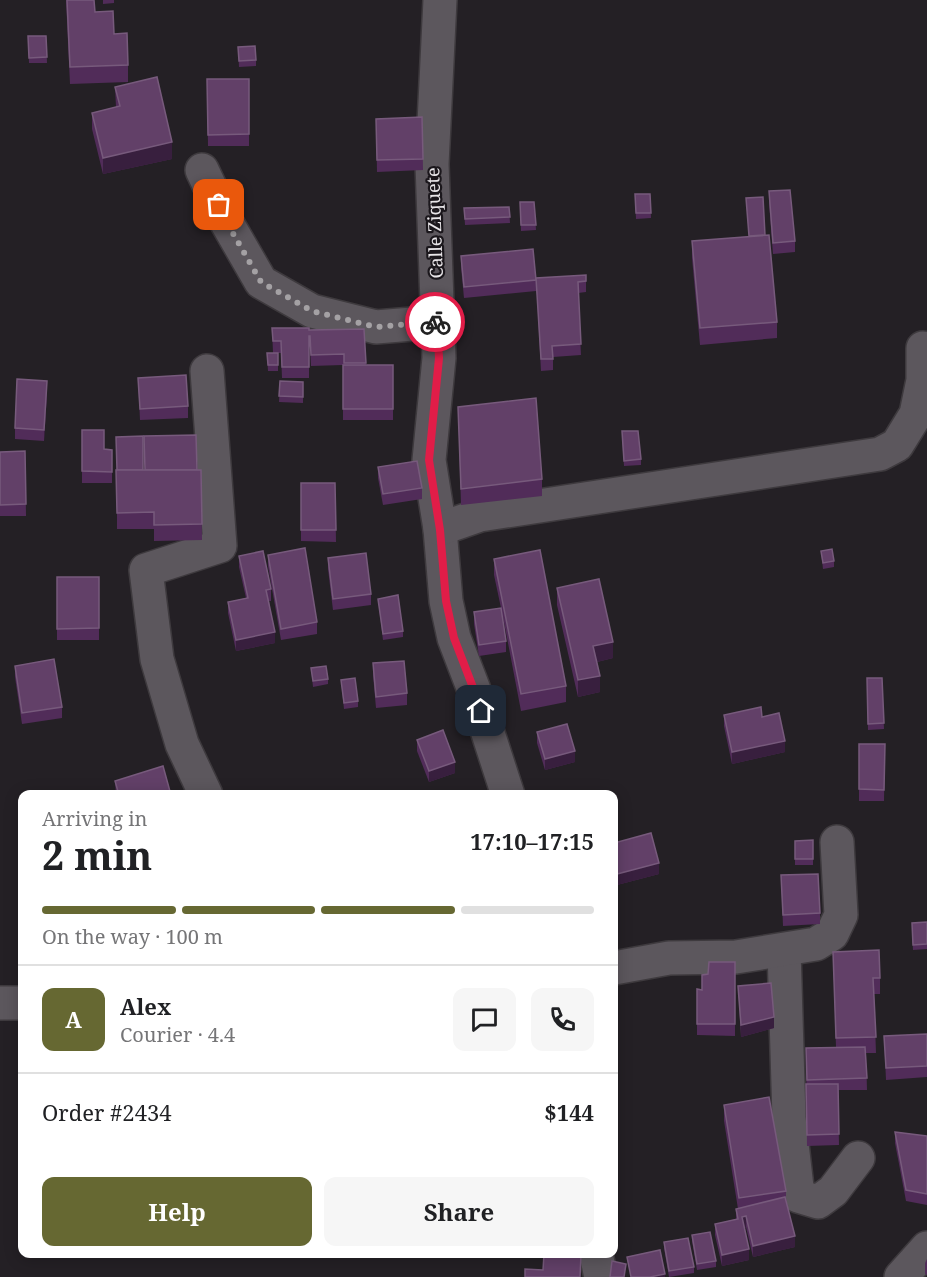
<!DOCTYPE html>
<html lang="en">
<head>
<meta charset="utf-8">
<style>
	:root { --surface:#fff; --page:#f6f6f6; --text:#202124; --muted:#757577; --line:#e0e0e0; --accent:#666832 }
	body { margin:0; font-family:"Noto Serif",serif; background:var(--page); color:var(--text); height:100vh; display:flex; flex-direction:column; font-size:22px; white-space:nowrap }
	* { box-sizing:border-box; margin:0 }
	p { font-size:20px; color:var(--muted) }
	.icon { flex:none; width:33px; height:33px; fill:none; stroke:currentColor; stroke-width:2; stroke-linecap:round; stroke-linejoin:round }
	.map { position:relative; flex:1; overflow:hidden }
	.details { position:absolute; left:18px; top:790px; width:600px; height:468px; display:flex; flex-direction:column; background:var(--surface); border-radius:12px; box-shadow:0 3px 15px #0003 }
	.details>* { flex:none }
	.pin { position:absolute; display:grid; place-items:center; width:51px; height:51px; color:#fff; margin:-26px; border-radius:12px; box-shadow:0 3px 9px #0006 }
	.courier { position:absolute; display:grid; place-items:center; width:60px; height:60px; margin:-30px; border:4px solid #e11d48; border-radius:50%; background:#fff; color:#222; box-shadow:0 2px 8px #0007 }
	.overview em { font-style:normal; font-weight:700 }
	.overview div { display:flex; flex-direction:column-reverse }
	.overview { display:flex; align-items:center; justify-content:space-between; height:102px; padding:0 24px }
	h1 { font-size:39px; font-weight:700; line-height:45px }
	.bar { display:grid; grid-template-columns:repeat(4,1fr); gap:9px 6px; align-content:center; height:72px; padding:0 24px }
	.bar i { height:8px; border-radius:4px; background:var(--line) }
	.bar .current { background:var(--accent) }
	.bar p { grid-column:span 4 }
	.line { display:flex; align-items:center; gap:15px; padding:0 24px; border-top:2px solid var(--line) }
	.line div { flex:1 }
	.round { display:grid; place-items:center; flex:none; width:63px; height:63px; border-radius:12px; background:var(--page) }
	.button { display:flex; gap:12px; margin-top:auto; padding:12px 24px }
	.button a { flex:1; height:69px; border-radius:12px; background:var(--accent); color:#fff; font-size:24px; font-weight:700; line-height:69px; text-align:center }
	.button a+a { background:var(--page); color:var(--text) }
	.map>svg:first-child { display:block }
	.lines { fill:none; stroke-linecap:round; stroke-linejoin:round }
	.minor-casing { stroke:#3e3a3e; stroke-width:36 }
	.minor { stroke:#5c575d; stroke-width:33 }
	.wall { fill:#512c59 }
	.shaded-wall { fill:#381f3e }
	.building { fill:#624068; stroke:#775a7c; stroke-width:1.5 }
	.done { stroke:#a4a1a4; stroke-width:6; stroke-dasharray:0 10.8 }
	.route { stroke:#e11d48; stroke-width:8 }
	.labels { text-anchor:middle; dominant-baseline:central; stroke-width:4.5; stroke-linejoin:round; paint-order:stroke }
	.street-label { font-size:18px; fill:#e9e6e9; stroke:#1b171c }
</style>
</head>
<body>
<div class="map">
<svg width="927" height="1277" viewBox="0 0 927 1277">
	<rect width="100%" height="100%" fill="#242025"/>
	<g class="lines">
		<defs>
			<g id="minor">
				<path d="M440,0L432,164L439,358L429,460L440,529L446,601L454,638L474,690L508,795"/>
				<path d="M202,170L227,223L261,282L312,311L376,327L437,322"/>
				<path d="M440,529L480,515L880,454L897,445L916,414L923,380V348"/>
				<path d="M206,795L182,744L157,659L146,570L220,546L207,371"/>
				<path d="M784,950L789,1118L798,1196L818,1202L833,1191L858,1158"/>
				<path d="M614,968L669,958L736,957L816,944L832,934L841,915L837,842"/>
				<path d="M0,1003H22"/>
				<path d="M596,1254L601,1277"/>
				<path d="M901,1277L927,1248"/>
			</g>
		</defs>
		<use href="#minor" class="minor-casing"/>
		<use href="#minor" class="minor"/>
	</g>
	<g class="wall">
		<path d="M66,0H94L95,12L114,34L128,65V82L70,84Z"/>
		<path d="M103,0H114V3L103,4Z"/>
		<path d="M28,36H46L47,63H29Z"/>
		<path d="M238,47L256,60V66L239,67Z"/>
		<path d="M207,79H249V146H208Z"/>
		<path d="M115,87L172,159L103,174L92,129V113L116,107Z"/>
		<path d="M422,117L423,170L377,172L376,119Z"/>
		<path d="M769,191L795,241V252L773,254L769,203Z"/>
		<path d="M635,194H650L651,218L636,219Z"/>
		<path d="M520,202H534L536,230L521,231Z"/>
		<path d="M509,207L510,223L465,225L464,208Z"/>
		<path d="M765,235L777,322V338L700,345L692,258V241Z"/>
		<path d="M461,256L536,280V291L464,298L461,267Z"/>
		<path d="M586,275V292L578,293L581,355L553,357V370L541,371L536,278Z"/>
		<path d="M272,328L309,330L364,329L366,365H393V420H343V365L311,366L310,347H309V378H282L281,353H273Z"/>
		<path d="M267,353H278V371H268Z"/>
		<path d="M138,378L188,406V418L140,420Z"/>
		<path d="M280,381L303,382V403L279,402Z"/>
		<path d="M47,393L44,441L15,439V428Z"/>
		<path d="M458,407L542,479V496L461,505Z"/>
		<path d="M82,430L104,449L112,450V483H82Z"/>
		<path d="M622,437L641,459V465L624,466Z"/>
		<path d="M25,451L26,516H0V452Z"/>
		<path d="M378,467L422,488V499L383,505L378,478Z"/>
		<path d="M117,470H201L202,540L154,541V529H117Z"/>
		<path d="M301,483H335L336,542L301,541Z"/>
		<path d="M821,551L834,561V567L823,569Z"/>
		<path d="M268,555L317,622V634L281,640L268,566Z"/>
		<path d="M239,556L271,589V601H269L275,643L236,651L228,613V602L246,598L239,567Z"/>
		<path d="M328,558L371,594V605L333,610L328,569Z"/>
		<path d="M494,559L566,686V702L521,711L503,617L506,641V652L479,656L474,624V612L501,608L494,575Z"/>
		<rect x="57" y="577" width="42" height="63"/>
		<path d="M557,588L613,658L597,662L600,692L578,697L557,605Z"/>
		<path d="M378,599L403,631V637L383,640Z"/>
		<path d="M373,663L407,693V705L376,708L373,675Z"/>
		<path d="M15,666L62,707V718L22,724L15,677Z"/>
		<path d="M311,668L328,679V684L313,687Z"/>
		<path d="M867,678H882L884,729L868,730Z"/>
		<path d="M341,680L358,701V707L344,709Z"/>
		<path d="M724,715L762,717L785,752L732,764L724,726Z"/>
		<path d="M537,732L575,762L545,770L537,743Z"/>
		<path d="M417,740L455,773L429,782L417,751Z"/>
		<path d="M859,744H885L884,801H859Z"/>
		<path d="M115,781L171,795H116Z"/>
		<path d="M813,840V865H795V841Z"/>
		<path d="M614,843L659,874L617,885L614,872Z"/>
		<path d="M781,875L820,913V924L783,926Z"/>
		<path d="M927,922V949L913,950L912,929Z"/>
		<path d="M833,952L880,978V994H874L876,1053H866L867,1090H838L839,1145L807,1146L806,1048L836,1047Z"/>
		<path d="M735,962V1036L697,1035V989L702,990L708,974Z"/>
		<path d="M738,986L774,1028L741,1037Z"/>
		<path d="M927,1034V1077L886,1080L884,1036Z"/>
		<path d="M724,1105L786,1191V1198L795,1247L753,1257L746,1227L745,1228L749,1260L722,1266L715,1235V1224L736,1219V1209H738L724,1121Z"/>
		<path d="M895,1132L927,1136V1205L906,1201L895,1143Z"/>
		<path d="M692,1235L716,1261V1267L697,1270L692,1241Z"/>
		<path d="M664,1242L694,1267V1273L669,1277L664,1248Z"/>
		<path d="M927,1259V1275L925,1274V1263Z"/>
	</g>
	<g class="shaded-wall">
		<path d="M172,142V159L103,174V158Z"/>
		<path d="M47,381V393L44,441V430Z"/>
		<path d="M275,632V643L236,651V640Z"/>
		<path d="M613,642V658L593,663V646Z"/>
		<path d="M600,676V692L578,697V680Z"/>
		<path d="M785,741V752L732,764V752Z"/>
		<path d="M575,751V762L545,770V759Z"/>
		<path d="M455,762V773L429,782V771Z"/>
		<path d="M659,863V874L617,885V874Z"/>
		<path d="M774,1017V1028L741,1037V1025Z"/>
		<path d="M746,1216V1227L742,1228V1217Z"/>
		<path d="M795,1236V1247L753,1257V1246Z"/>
		<path d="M749,1249V1260L722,1266V1255Z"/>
		<path d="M665,1274V1277H650Z"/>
	</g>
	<g class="building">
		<path d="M67,0H94L95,12L113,11L114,34L127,33L128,65L70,67Z"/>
		<path d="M28,36H46L47,57L29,58Z"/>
		<path d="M255,46L256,60L239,61L238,47Z"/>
		<path d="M157,77L172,142L103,158L92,113L120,106L115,87Z"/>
		<path d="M207,79H249V134L208,135Z"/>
		<path d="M422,117L423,159L377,160L376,119Z"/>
		<path d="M790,190L795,241L773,243L769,191Z"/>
		<path d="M635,194H650L651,213H636Z"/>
		<path d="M763,197L765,235L749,236L746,198Z"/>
		<path d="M520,202H534L536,225H521Z"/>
		<path d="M509,207L510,217L465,219L464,208Z"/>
		<path d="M769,235L777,322L700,328L692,241Z"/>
		<path d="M533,249L536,280L464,287L461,256Z"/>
		<path d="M586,275V281L578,282L581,344L552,346L553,359H541L536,278Z"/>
		<path d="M272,328H309V330L364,329L366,363H344V354L311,355L310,336H309V367H282L281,341H273Z"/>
		<path d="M267,353H278V365H268Z"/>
		<rect x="343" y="365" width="50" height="44"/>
		<path d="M186,375L188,406L140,409L138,378Z"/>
		<path d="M17,379L47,381L44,430L15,428Z"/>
		<path d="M280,381L303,382V397L279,396Z"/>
		<path d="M536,398L542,479L461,489L458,407Z"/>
		<path d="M82,430H104V449L112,450V472L82,471Z"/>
		<path d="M622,431H638L641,459L624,461Z"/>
		<path d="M196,435L197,470H145L144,436Z"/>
		<path d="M143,436V470H117L116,437Z"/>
		<path d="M25,451L26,504L0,505V452Z"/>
		<path d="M417,461L422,488L383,494L378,467Z"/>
		<path d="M116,470H201L202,524L154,525V512L117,513Z"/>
		<path d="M301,483H335L336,530H301Z"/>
		<path d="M305,548L317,622L281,629L268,555Z"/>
		<path d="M832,549L834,561L823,563L821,551Z"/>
		<path d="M540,550L566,686L521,694L494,559Z"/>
		<path d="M263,551L271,589L266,590L275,632L236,640L228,602L248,598L239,556Z"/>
		<path d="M366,553L371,594L333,599L328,558Z"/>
		<path d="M57,577H99V628L57,629Z"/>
		<path d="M599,579L613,642L593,646L600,676L578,680L557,588Z"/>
		<path d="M398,595L403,631L383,634L378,599Z"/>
		<path d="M501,608L506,641L479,645L474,612Z"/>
		<path d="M54,659L62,707L22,713L15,666Z"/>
		<path d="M404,661L407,693L376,697L373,663Z"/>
		<path d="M326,666L328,679L313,681L311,668Z"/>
		<path d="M355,678L358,701L344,703L341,680Z"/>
		<path d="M867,678H882L884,723L868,724Z"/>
		<path d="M761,707L762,717L779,713L785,741L732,752L724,715Z"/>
		<path d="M567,724L575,751L545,759L537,732Z"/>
		<path d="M443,730L455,762L429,771L417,740Z"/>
		<path d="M859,744H885L884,790L859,789Z"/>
		<path d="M163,766L171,795H119L115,781Z"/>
		<path d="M651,833L659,863L617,874L614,860V843Z"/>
		<path d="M813,840V859H795V841Z"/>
		<path d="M818,874L820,913L783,915L781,875Z"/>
		<path d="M927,922V944L913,945L912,923Z"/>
		<path d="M879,950L880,978H873L876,1037L836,1038L833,952Z"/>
		<path d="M709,962H735V1024H697V989L702,990V975L708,974Z"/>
		<path d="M771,983L774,1017L741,1025L738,986Z"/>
		<path d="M927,1034V1066L886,1068L884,1036Z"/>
		<path d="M865,1047L867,1078L807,1080L806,1048Z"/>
		<path d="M806,1084H838L839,1134L807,1135Z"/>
		<path d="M769,1097L786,1191L739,1198L724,1105Z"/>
		<path d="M895,1132L927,1136V1194L906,1190Z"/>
		<path d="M785,1197L795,1236L753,1246L746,1216L742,1217L749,1249L722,1255L715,1224L738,1219L736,1209Z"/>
		<path d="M710,1232L716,1261L697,1264L692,1235Z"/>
		<path d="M688,1238L694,1267L669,1271L664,1242Z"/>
		<path d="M660,1250L665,1274L650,1277H631L627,1257Z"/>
		<path d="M544,1254H581L580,1277H525V1269L543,1270Z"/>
		<path d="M612,1261L626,1264L624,1277H610Z"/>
	</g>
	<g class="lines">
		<path class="done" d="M219,205L227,223L261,282L312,311L376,327L435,322"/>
		<path class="route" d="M435,322H437L439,358L429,460L440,530L446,601L454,638L474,690L481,711"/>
	</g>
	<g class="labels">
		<g class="street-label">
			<text transform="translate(434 223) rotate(-92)">Calle Ziquete</text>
		</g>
	</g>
</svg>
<div class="pin" style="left:219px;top:205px;background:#ea580c"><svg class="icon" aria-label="bag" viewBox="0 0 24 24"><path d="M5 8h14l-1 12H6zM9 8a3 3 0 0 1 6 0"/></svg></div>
<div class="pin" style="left:481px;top:711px;background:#1f2937"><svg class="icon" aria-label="home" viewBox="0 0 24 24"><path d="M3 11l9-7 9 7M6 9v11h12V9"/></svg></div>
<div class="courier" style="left:435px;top:322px"><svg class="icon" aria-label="bike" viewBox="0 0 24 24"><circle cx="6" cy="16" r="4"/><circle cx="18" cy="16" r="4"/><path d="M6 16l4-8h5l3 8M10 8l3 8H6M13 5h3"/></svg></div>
<section class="details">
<div class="overview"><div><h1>2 min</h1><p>Arriving in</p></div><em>17:10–17:15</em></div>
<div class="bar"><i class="current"></i><i class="current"></i><i class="current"></i><i></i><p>On the way · 100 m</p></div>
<div class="line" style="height:108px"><b class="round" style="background:var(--accent);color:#fff">A</b><div><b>Alex</b><p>Courier · 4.4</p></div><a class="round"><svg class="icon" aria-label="chat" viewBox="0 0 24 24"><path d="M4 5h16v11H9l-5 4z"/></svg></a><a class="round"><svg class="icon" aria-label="phone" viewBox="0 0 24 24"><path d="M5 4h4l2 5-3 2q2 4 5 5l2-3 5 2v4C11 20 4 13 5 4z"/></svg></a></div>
<div class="line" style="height:78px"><div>Order #2434</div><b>$144</b></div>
<div class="button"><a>Help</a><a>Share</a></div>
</section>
</div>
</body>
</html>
